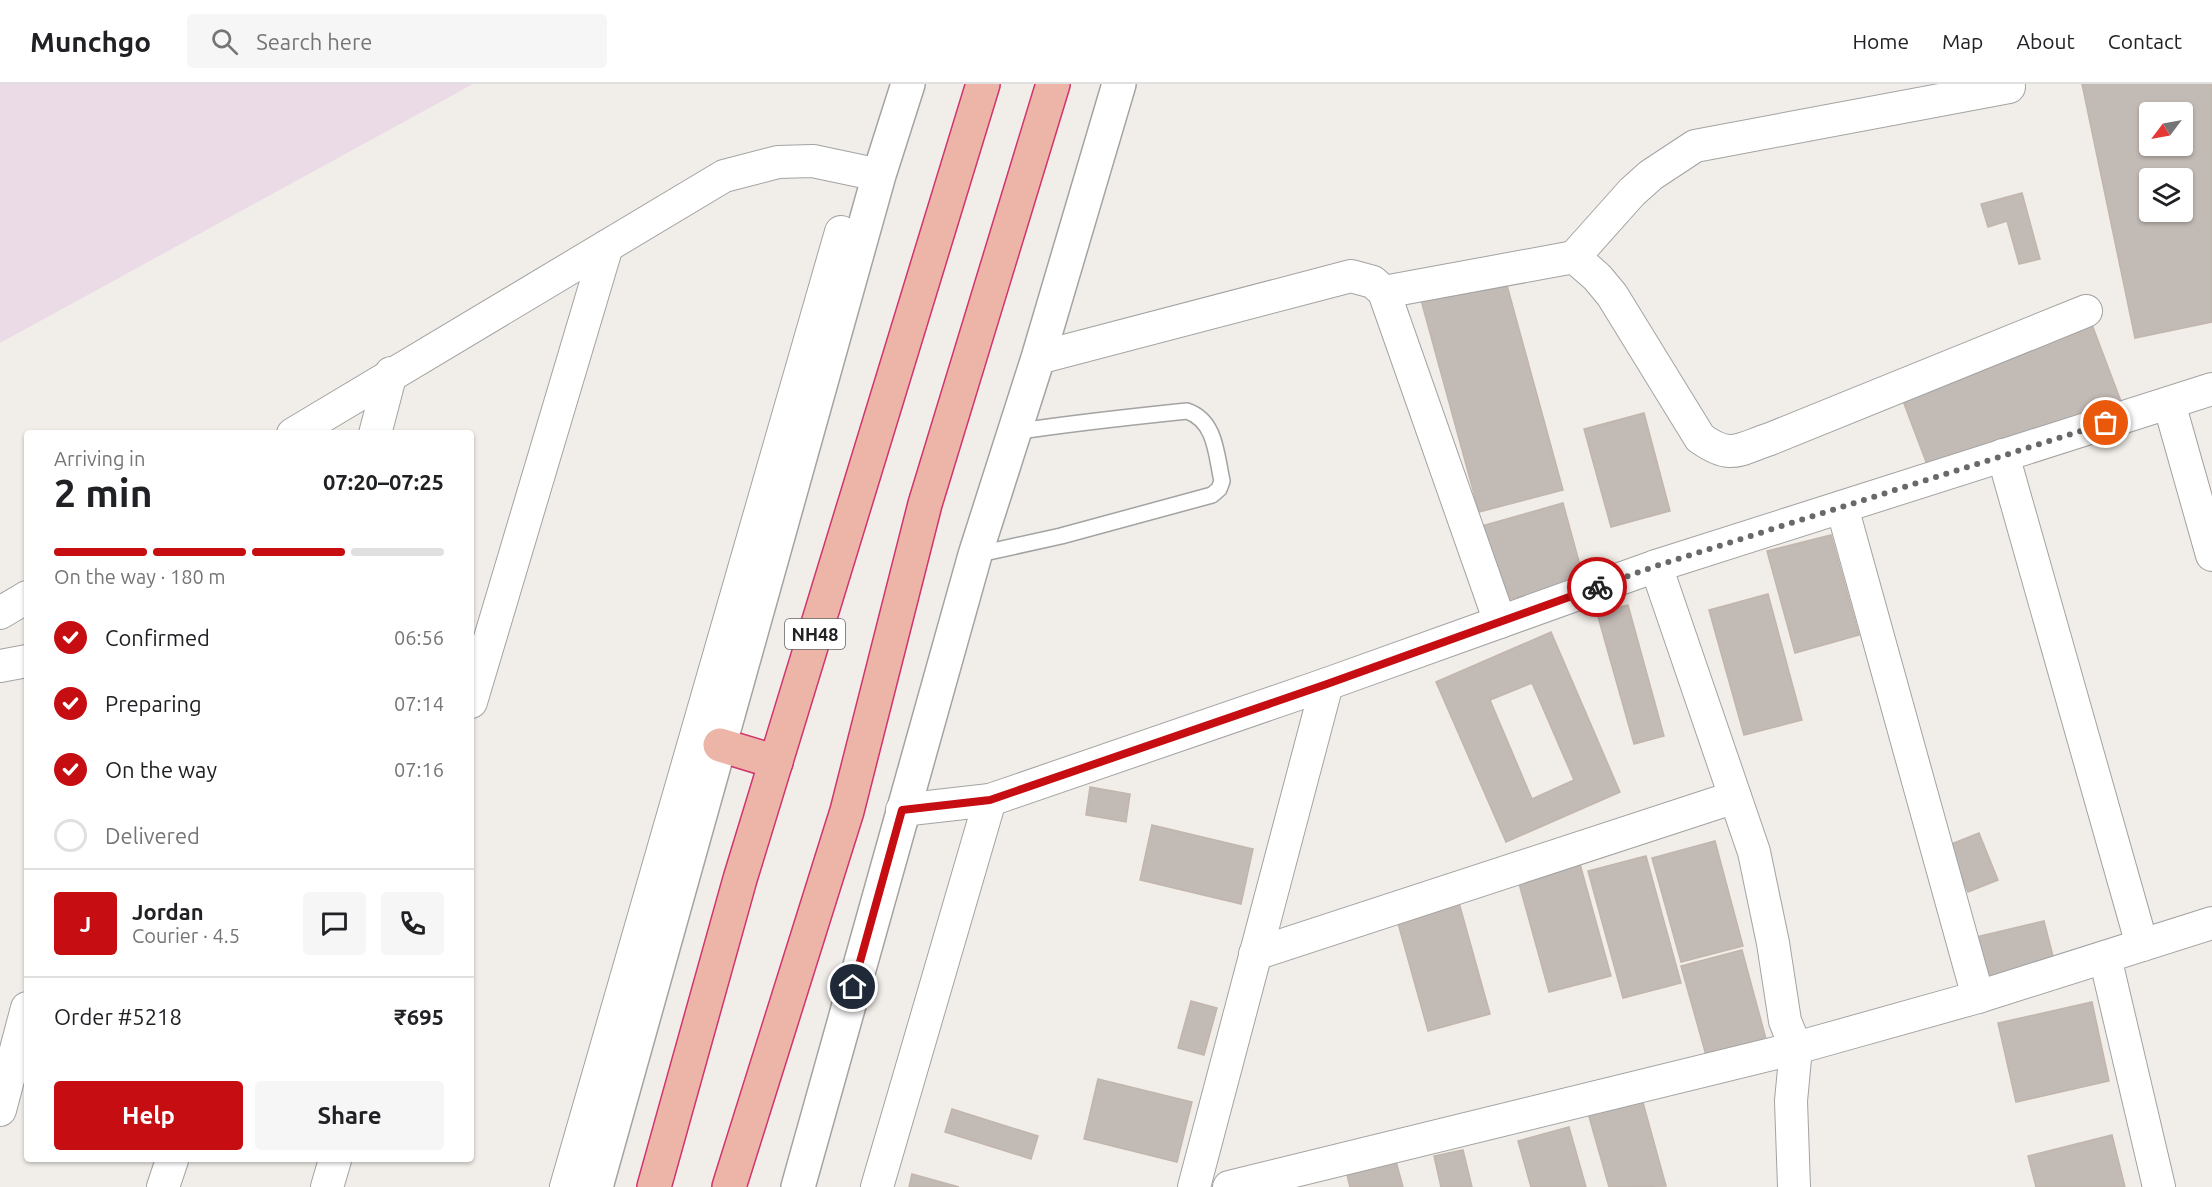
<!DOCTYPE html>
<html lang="en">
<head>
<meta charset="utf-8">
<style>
	:root { --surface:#fff; --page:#f6f6f6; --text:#202124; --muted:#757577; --line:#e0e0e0; --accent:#c60d12 }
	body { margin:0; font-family:Ubuntu,sans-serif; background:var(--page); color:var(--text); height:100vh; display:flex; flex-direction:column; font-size:22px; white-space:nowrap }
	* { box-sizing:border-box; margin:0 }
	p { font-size:20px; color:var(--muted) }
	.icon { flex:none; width:33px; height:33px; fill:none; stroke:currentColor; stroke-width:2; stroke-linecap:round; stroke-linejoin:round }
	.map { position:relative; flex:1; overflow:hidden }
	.details { position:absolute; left:24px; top:346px; width:450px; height:732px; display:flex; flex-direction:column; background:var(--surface); border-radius:6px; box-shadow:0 2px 4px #0004 }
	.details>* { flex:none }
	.needle { width:39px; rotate:238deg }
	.fabs { position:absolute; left:2139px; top:18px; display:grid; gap:12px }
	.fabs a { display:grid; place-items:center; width:54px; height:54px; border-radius:6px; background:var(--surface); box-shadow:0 2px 4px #0004; font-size:30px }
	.pin { position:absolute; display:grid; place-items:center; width:51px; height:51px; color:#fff; margin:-26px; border:3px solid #fff; border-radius:50%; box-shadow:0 2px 6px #0007 }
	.courier { position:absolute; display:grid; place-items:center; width:60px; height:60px; margin:-30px; border:4px solid #c60d12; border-radius:50%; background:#fff; color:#222; box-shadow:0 2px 8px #0007 }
	.headline em { font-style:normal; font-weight:600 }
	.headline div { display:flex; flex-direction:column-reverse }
	.headline { display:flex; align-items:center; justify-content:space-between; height:102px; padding:0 30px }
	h1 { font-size:39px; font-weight:600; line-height:45px }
	.bar { display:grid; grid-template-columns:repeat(4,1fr); gap:9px 6px; align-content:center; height:72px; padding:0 30px }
	.bar i { height:8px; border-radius:4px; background:var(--line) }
	.bar .selected { background:var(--accent) }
	.bar p { grid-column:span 4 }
	.line { display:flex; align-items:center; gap:15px; padding:0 30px; border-top:2px solid var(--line) }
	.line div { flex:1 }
	.round { display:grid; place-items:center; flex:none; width:63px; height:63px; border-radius:6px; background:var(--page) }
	ol { padding:0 30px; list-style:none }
	li { display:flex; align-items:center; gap:18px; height:66px }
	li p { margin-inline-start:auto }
	li .icon { padding:6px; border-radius:50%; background:var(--accent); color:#fff; stroke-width:4 }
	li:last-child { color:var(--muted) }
	li i { width:33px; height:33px; border:3px solid var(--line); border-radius:50% }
	.primary-button { display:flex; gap:12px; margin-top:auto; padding:12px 30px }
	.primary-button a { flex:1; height:69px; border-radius:6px; background:var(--accent); color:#fff; font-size:24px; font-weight:600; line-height:69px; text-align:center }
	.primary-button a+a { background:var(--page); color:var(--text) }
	header { display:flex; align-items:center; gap:36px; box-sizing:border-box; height:84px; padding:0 30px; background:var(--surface); border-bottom:2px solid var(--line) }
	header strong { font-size:28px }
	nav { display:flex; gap:33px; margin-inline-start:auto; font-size:21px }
	.search { width:420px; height:54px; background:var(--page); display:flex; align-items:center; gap:15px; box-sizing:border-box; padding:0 21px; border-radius:6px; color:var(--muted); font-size:22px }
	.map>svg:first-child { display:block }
	.industrial { fill:#eadbe7 }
	.building { fill:#c2bab5; stroke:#c2b5ac; stroke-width:1.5; fill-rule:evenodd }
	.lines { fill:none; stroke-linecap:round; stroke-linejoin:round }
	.service-casing { stroke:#a3a3a3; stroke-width:18 }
	.minor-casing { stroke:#a3a3a3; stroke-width:34 }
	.tertiary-casing { stroke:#a3a3a3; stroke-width:36 }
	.trunk-casing { stroke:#d1346e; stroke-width:36 }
	.service { stroke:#fff; stroke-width:15 }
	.minor { stroke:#fff; stroke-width:32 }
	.tertiary { stroke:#fff; stroke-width:33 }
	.trunk { stroke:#edb5a8; stroke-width:33 }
	.done { stroke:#6a6968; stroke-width:6; stroke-dasharray:0 10.8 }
	.route { stroke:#c60d12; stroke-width:8 }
	.labels { text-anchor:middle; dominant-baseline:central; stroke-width:6; stroke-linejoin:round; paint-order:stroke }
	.shield { fill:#fff; stroke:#646464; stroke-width:1.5 }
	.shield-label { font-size:18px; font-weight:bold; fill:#222 }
</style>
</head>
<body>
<header>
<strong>Munchgo</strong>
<div class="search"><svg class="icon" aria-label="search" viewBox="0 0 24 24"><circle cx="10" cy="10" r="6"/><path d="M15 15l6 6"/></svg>Search here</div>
<nav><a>Home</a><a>Map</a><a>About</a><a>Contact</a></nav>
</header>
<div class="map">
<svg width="2212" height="1103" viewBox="0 0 2212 1103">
	<rect width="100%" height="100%" fill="#f1eee9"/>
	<path class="industrial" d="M0,0H473L0,259Z"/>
	<g class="building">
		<path d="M2082,0H2212V238L2135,254ZM2150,28H2182V62H2150ZM2150,94H2182V128H2150Z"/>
		<path d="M2022,109L2040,175L2019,180L2007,137L1988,143L1981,120Z"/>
		<path d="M1505,194L1563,406L1479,428L1421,216Z"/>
		<path d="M2091,238L2122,320L1931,391L1900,309Z"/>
		<path d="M1644,329L1670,427L1611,443L1584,345Z"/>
		<path d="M1563,419L1584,496L1499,518L1478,443Z"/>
		<path d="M1831,451L1859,551L1795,569L1767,467Z"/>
		<path d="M1768,510L1802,636L1744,651L1709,526Z"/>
		<path d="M1628,521L1664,652L1634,660L1597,529Z"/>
		<path d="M1551,548L1620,708L1506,758L1436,598ZM1532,599L1574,696L1532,715L1490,616Z"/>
		<path d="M1090,703L1130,710L1126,738L1086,731Z"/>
		<path d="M1152,741L1253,765L1241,820L1140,796Z"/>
		<path d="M1979,749L1998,796L1968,808L1949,761Z"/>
		<path d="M1715,757L1743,862L1681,878L1652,774Z"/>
		<path d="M1646,772L1681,899L1623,914L1588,787Z"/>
		<path d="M1580,780L1611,892L1549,908L1518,796Z"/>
		<path d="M1456,808L1490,930L1428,947L1394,825Z"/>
		<path d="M2044,837L2056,884L1987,900L1976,853Z"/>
		<path d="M1742,866L1769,966L1709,982L1681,882Z"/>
		<path d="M1191,917L1217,924L1204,971L1178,964Z"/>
		<path d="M2092,918L2109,997L2016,1018L1998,939Z"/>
		<path d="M1098,995L1192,1018L1177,1078L1084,1055Z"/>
		<path d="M1642,1015L1666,1102L1609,1103L1588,1029Z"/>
		<path d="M952,1025L1038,1052L1031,1075L945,1048Z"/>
		<path d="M1569,1043L1586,1103H1531L1518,1057Z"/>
		<path d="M2112,1051L2125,1103H2036L2028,1072Z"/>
		<path d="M1463,1066L1472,1103H1441L1434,1072Z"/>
		<path d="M1394,1070L1403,1103H1350L1345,1083Z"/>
		<path d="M912,1090L959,1103H909Z"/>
	</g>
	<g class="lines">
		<defs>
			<path id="service" d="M975,471L1061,452L1212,411L1219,405L1222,397C1216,370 1216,337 1187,327C1129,333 1072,339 1014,348"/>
			<g id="minor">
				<path d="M1574,173L1632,108L1651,91L1695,62L2009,3"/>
				<path d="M1384,208L1574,173L1597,193L1612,211L1700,354C1731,376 1737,366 1770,355L2086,227"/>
				<path d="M1038,274L1351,192L1373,198L1384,208L1500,538"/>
				<path d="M2169,319L2212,471"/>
				<path d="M293,350L724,92L778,78L813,77L879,91"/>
				<path d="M375,350L391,289"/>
				<path d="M2003,371L2142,861"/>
				<path d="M1842,423L1978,913"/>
				<path d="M1656,482L1754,768L1773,859L1785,937L1796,964L1791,1017L1794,1103"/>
				<path d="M0,529L27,513"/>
				<path d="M0,582L27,577"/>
				<path d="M471,618L607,162"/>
				<path d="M902,726L990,716L1327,600L1656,482L2212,305"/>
				<path d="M1255,870L1735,713"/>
				<path d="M2105,873L2159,1103"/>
				<path d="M0,1026L27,924"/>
				<path d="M163,1103L172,1076"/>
				<path d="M327,1103L335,1076"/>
				<path d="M566,1103L841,148"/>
				<path d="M877,1103L990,716"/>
				<path d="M1194,1103L1327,600"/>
				<path d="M1229,1103L1796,964L1978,913L2212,839"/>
			</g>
			<g id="tertiary">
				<path d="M596,1103L879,91L908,0"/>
				<path d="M798,1103L975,471L1038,274L1119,0"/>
			</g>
			<g id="trunk">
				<path d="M720,661L776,678"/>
				<path d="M654,1103L740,795L983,0"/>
				<path d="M729,1103L847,727L925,420L1053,0"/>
			</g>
		</defs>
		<use href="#service" class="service-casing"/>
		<use href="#minor" class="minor-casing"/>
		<use href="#tertiary" class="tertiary-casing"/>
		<use href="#trunk" class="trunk-casing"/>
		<use href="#service" class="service"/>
		<use href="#minor" class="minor"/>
		<use href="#tertiary" class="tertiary"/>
		<use href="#trunk" class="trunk"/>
	</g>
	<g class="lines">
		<path class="done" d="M1597,503L1656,482L2106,339"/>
		<path class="route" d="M853,903L902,726L990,716L1327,600L1597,503"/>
	</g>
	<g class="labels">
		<rect class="shield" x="785" y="535" width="60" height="30" rx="4.5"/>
		<g class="shield-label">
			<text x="815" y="550">NH48</text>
		</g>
	</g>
</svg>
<div class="fabs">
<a><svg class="needle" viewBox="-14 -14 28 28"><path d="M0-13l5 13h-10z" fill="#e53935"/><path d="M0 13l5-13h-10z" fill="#757577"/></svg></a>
<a><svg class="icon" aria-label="layers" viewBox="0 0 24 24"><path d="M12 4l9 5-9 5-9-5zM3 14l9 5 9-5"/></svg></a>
</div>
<div class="pin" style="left:2106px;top:339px;background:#ea580c"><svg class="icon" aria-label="bag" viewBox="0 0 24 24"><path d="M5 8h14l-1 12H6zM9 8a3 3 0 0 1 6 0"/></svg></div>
<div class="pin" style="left:853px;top:903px;background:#1f2937"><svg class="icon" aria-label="home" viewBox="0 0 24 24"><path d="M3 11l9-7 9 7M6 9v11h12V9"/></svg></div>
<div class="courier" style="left:1597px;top:503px"><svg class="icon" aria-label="bike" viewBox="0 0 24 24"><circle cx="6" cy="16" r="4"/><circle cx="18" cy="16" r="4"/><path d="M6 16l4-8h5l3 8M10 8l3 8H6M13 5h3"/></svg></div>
<section class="details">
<div class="headline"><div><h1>2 min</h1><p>Arriving in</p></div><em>07:20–07:25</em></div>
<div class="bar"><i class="selected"></i><i class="selected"></i><i class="selected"></i><i></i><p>On the way · 180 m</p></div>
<ol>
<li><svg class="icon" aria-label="check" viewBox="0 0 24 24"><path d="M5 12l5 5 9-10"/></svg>Confirmed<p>06:56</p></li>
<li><svg class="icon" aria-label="check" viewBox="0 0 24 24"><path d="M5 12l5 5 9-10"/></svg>Preparing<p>07:14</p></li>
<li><svg class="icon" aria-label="check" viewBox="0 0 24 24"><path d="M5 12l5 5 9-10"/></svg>On the way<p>07:16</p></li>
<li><i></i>Delivered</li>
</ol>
<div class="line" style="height:108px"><b class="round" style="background:var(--accent);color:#fff">J</b><div><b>Jordan</b><p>Courier · 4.5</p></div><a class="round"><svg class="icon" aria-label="chat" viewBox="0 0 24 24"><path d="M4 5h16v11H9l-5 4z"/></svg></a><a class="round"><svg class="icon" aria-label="phone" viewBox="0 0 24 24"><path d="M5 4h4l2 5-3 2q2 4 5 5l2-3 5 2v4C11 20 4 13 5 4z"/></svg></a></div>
<div class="line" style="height:78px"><div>Order #5218</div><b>₹695</b></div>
<div class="primary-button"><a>Help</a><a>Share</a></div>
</section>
</div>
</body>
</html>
